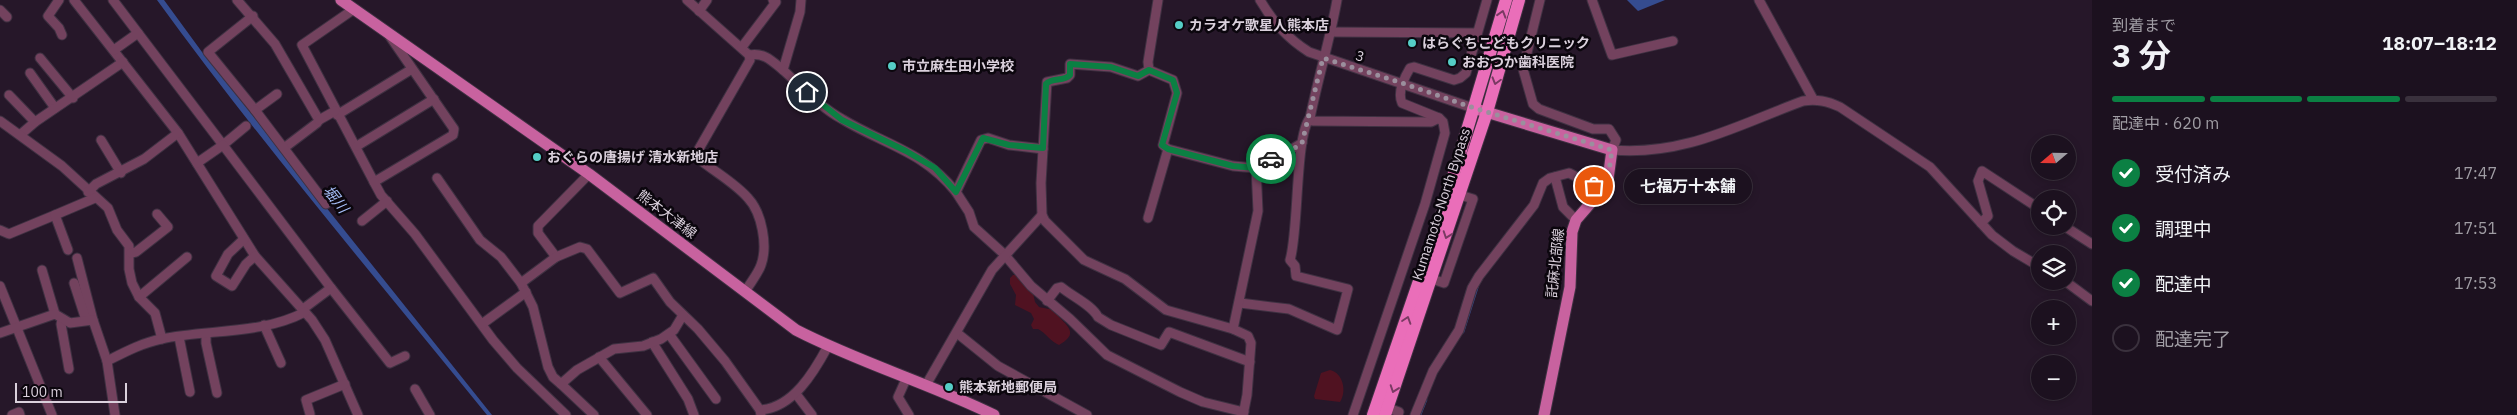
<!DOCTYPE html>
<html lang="ja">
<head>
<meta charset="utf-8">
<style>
	:root { --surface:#1c111f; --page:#291f2c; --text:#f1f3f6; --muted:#a09da4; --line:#3a313d; --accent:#0b8043 }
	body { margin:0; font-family:"IBM Plex Sans","Noto Sans JP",sans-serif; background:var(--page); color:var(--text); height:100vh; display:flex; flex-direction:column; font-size:19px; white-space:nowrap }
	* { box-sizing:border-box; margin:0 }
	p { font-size:16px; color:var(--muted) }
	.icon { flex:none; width:28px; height:28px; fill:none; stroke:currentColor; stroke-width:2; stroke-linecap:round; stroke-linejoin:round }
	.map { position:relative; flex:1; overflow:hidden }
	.panel { display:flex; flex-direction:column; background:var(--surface); width:425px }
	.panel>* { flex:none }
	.needle { width:32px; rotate:250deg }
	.fabs { position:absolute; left:2031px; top:135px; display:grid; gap:10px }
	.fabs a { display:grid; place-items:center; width:45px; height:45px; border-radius:50%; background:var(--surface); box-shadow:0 2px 8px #0003,0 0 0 1px var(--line); font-size:25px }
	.scale { position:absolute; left:15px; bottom:12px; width:112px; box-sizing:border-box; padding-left:5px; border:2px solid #dad0dc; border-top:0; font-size:14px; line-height:18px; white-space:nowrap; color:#dad0dc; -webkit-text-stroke:4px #0b060d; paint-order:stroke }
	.pin { position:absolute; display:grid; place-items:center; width:42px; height:42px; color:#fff; margin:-21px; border:2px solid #fff; border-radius:50%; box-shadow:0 1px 5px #0007 }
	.courier { position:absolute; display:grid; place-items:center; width:50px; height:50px; margin:-25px; border:4px solid #0b8043; border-radius:50%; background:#fff; color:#222; box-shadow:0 1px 6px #0007 }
	.bubble { position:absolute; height:35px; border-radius:18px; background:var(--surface); box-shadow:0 2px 8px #0003,0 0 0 1px var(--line); font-size:16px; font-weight:700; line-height:35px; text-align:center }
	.head em { font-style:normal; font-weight:700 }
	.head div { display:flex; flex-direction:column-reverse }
	.head { display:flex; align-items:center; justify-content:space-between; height:85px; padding:0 20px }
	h1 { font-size:32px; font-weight:700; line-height:38px }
	.bar { display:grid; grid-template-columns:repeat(4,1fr); gap:8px 5px; align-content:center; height:60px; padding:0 20px }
	.bar i { height:6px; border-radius:4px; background:var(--line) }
	.bar .selected { background:var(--accent) }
	.bar p { grid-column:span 4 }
	ol { padding:0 20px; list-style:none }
	li { display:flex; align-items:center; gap:15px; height:55px }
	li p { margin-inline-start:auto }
	li .icon { padding:5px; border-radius:50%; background:var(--accent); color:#fff; stroke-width:4 }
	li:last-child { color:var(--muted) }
	li i { width:28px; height:28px; border:2px solid var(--line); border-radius:50% }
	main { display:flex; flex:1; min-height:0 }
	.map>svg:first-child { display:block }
	.green { fill:#501221 }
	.water { fill:#354c90 }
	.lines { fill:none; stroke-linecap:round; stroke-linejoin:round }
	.stream { stroke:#354c90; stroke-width:2.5 }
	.minor-casing { stroke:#3f3142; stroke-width:11 }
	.major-casing { stroke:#3f3142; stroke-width:13 }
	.highway-casing { stroke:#3f3142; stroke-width:14 }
	.minor { stroke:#73425e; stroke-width:9 }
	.major { stroke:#c8629f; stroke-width:11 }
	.highway { stroke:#ea6eb9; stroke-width:12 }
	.oneway { stroke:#7a3a63 }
	.done { stroke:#9b8f9d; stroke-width:5; stroke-dasharray:0 9 }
	.route { stroke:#0b8043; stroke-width:6 }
	.poi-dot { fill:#55cdc6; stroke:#0b060d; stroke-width:2 }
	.labels { text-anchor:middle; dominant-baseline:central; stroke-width:5; stroke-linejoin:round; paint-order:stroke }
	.poi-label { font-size:14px; font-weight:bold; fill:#dad0dc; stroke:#0b060d; text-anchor:start }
	.street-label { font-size:14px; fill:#dad0dc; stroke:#0b060d }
	.water-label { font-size:15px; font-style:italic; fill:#a6bef8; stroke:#0b060d }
</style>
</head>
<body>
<main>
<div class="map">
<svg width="2092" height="415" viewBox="0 0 2092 415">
	<rect width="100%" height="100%" fill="#261729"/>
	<g class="green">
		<path d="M1013,275H1017L1033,293L1035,302L1039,307C1044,308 1051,309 1055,311C1056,312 1059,317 1060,318C1070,328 1077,335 1059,345C1051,342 1046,333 1038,329H1033L1031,325L1034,319L1031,313L1015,305L1016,295L1010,284V278Z"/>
		<path d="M1330,370C1343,373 1347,391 1340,402L1315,399L1314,396L1321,373Z"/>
	</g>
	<g class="water">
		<path d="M157,0H164L202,52L492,415H487C376,278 261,143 157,0Z"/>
		<path d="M1627,0H1665L1638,11Z"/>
	</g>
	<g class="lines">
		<g class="stream">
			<path d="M1463,332L1478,285"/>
			<path d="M1420,415L1426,400"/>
		</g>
		<defs>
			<g id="minor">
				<path d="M59,0L48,16L59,28L62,35"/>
				<path d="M74,0L178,133L255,256L312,320L325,340L358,415"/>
				<path d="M113,0L138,33"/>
				<path d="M237,0L275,44L319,120L317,123L284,148"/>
				<path d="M687,0L749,55L750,60L696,154L699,159C715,172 735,183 748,198C762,213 768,246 761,265C758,274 750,283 745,292"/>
				<path d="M801,0L800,12L783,70C802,87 820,107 842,119C885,145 923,151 956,192"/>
				<path d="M1158,0L1148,62L1149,70L1173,80L1177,93L1163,145L1168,149L1233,166L1256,168"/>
				<path d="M1260,0C1273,22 1287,38 1309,52L1473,108"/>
				<path d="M1540,0L1523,69L1533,104L1539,109L1593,129H1609L1616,140L1612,150C1685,156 1737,125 1803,101C1817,99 1827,101 1840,107L1930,167L1992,235L2013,251L2040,267"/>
				<path d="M1592,0L1612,55L1673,41"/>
				<path d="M1759,0L1813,99"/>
				<path d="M354,9L302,45L374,182L453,135L454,129L389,35"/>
				<path d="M0,10L7,17"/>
				<path d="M699,11L707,0"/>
				<path d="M253,16L208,52L255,110L277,94"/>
				<path d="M1331,32L1477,33"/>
				<path d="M742,47L776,2L773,0"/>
				<path d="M114,50L138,33L223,145L246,126"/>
				<path d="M749,55C764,52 772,61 783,70"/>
				<path d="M40,58L73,98"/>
				<path d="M1149,70L1138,76L1111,67L1070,64V75L1067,78L1047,82L1041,183L1042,215L1045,221L1084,260L1125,279L1166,310L1233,329"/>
				<path d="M30,73L55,108"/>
				<path d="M9,95L35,122L20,135"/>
				<path d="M255,110L326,204"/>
				<path d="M337,115L412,69"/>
				<path d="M1310,118L1313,121L1431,122L1439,118"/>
				<path d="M319,120L335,111"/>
				<path d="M0,121L62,166L108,208L117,230L129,246V269L132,283L139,297L155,313L162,339"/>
				<path d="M35,122L123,62"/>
				<path d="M101,140L121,173"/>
				<path d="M357,146L434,99"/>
				<path d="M1043,149L1009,145L988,138L981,140L956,192L969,212L974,227L1004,254L1031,286L1070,319L1107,355L1180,392L1203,402L1244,412"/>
				<path d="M197,163L223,145L331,288"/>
				<path d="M589,174L538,226V233L556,257L580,247L587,249L620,293L653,278L670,302L698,329L725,361L760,410L761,415"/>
				<path d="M1555,177L1563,207L1576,220"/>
				<path d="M437,178L480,240L501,257L521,283L533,307L548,367L553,377L561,384"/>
				<path d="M374,182L381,195L415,234L493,340L517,368L566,415"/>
				<path d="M88,192L96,184L144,159L178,133"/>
				<path d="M1148,218L1168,149"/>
				<path d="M362,221L387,201"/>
				<path d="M1981,223L1988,216L1978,181L1982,171L2040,209"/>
				<path d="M2064,226L2092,244"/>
				<path d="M0,230L9,234L55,215"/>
				<path d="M244,239L228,254L216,276L232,286L246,264L255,256"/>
				<path d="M68,250L55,215L95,198"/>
				<path d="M131,253L136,252L168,227L157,214"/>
				<path d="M77,258L93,320"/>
				<path d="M42,270L55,314"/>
				<path d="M1432,279L1444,283L1473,199L1460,195"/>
				<path d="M2065,281L2092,301"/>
				<path d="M74,283L86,320"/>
				<path d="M521,283L556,257"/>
				<path d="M0,286L52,415"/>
				<path d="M139,297L187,257"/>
				<path d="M1047,301L1057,288L1061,287C1073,297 1092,305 1098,317L1111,325L1161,345L1169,332L1250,362"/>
				<path d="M1240,303L1289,309L1337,330L1348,289L1296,276L1295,266L1290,260C1299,231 1295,135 1310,118C1318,78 1330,40 1337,0"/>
				<path d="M303,309L331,288L390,363L405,356"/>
				<path d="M62,320L61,324L69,369"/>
				<path d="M482,324L526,292"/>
				<path d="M264,325L281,363"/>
				<path d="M0,333L55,314L70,323L93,320L107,361"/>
				<path d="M957,333L998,366L1087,415"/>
				<path d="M206,334V343L217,393"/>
				<path d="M669,334L716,399"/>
				<path d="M179,337L190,392"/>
				<path d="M652,342L688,399L694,415"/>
				<path d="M599,357L647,415"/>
				<path d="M907,377L898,397L909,415"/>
				<path d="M926,385L992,270L1042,215"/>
				<path d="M415,389L430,415"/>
				<path d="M796,394L812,415"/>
				<path d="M1388,408L1399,412L1398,415"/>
				<path d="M760,410C793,408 814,372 828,346"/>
				<path d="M310,414L306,400L345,384"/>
				<path d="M12,415L19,412L20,415"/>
				<path d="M115,415L107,361C125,352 142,343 161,339C208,329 261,335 305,312"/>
				<path d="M594,415L561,384L577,370L614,349L643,346L661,339L674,330L683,315"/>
				<path d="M1243,415L1247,395L1251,343L1248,336L1233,329L1258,211L1256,167L1262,162L1280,156L1302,143"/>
				<path d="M1353,415L1425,204L1445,133L1443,122L1439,118L1402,103C1397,92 1404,78 1410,68L1414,67L1454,80L1460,78L1466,73L1487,0"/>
				<path d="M1415,415L1433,371L1459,330L1472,288L1479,276L1534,205L1543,183L1550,178L1569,173L1602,190"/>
			</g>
			<g id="major">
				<path d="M341,0L589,174L796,330C860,363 929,383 994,415"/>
				<path d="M1473,108L1612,150L1608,179L1602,190L1576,220L1572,232L1570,287L1544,415"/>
			</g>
			<g id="highway">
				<path d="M1373,415L1441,217L1506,0"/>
				<path d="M1385,415L1487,112L1519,0"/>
			</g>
		</defs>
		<use href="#minor" class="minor-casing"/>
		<use href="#major" class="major-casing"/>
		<use href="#highway" class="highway-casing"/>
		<use href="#minor" class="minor"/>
		<use href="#major" class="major"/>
		<use href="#highway" class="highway"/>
	</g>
	<defs><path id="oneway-chevron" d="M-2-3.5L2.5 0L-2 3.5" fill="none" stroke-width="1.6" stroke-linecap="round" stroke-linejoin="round" transform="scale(1.25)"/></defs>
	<g class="oneway">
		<use href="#oneway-chevron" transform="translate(1502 14) rotate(-73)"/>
		<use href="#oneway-chevron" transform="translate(1496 81) rotate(106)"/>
		<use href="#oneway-chevron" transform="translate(1447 235) rotate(109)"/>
		<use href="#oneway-chevron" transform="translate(1407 320) rotate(-72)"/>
		<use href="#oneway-chevron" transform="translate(1394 389) rotate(109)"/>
	</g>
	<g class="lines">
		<path class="done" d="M1271,159L1292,150L1302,143L1323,58L1402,83L1474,108L1612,150L1608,178L1602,190L1594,186"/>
		<path class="route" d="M807,92L842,120L906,151L935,168L956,192L983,138L1009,145L1043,148L1046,84C1052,77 1064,82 1070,75V64L1111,67L1138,76L1149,70L1173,80L1177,93L1162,145L1168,149L1233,166L1256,168L1262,162L1271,159"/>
	</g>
	<g class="poi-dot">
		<circle cx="1179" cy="25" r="5"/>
		<circle cx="1412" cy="43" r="5"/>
		<circle cx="1452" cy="62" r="5"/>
		<circle cx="892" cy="66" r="5"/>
		<circle cx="537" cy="157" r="5"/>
		<circle cx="949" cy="387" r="5"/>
	</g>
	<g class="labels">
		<g class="poi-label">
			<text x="1189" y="25">カラオケ歌星人熊本店</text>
			<text x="1422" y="43">はらぐちこどもクリニック</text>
			<text x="1462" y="62">おおつか歯科医院</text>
			<text x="902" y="66">市立麻生田小学校</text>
			<text x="547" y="157">おぐらの唐揚げ 清水新地店</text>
			<text x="959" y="387">熊本新地郵便局</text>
		</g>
		<g class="street-label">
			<text transform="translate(1360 56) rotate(15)">3</text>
			<text transform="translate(1441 204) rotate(-72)">Kumamoto-North Bypass</text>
			<text transform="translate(667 214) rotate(37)">熊本大津線</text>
			<text transform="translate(1555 263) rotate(-84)">託麻北部線</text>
		</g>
		<g class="water-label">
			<text transform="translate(336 199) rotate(52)">堀川</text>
		</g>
	</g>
</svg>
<div class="fabs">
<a><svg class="needle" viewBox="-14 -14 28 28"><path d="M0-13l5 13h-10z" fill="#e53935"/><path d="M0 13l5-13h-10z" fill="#a09da4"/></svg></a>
<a><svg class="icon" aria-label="locate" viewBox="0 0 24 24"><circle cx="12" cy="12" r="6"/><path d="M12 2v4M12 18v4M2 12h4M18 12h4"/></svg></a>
<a><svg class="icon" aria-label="layers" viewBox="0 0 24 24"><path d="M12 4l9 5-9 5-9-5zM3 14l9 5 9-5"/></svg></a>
<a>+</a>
<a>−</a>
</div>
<div class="scale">100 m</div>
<div class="pin" style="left:1594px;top:186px;background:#ea580c"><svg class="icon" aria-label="bag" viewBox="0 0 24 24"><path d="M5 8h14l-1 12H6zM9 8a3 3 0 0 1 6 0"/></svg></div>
<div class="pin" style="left:807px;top:92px;background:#1f2937"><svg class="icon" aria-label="home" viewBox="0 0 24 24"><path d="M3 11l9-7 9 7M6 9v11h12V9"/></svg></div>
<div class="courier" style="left:1271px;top:159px"><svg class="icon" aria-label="car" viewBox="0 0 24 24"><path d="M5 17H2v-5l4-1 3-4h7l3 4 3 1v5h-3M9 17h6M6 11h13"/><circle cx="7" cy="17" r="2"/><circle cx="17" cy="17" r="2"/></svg></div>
<div class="bubble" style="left:1624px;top:169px;width:128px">七福万十本舗</div>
</div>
<section class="panel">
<div class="head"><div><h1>3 分</h1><p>到着まで</p></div><em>18:07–18:12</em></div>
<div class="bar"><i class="selected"></i><i class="selected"></i><i class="selected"></i><i></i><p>配達中 · 620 m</p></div>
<ol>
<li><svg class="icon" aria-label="check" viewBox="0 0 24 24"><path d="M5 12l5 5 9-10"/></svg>受付済み<p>17:47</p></li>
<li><svg class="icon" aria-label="check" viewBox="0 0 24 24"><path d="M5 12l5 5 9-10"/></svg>調理中<p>17:51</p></li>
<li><svg class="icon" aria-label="check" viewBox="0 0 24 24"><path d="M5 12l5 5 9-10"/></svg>配達中<p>17:53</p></li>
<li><i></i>配達完了</li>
</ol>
</section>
</main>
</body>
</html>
